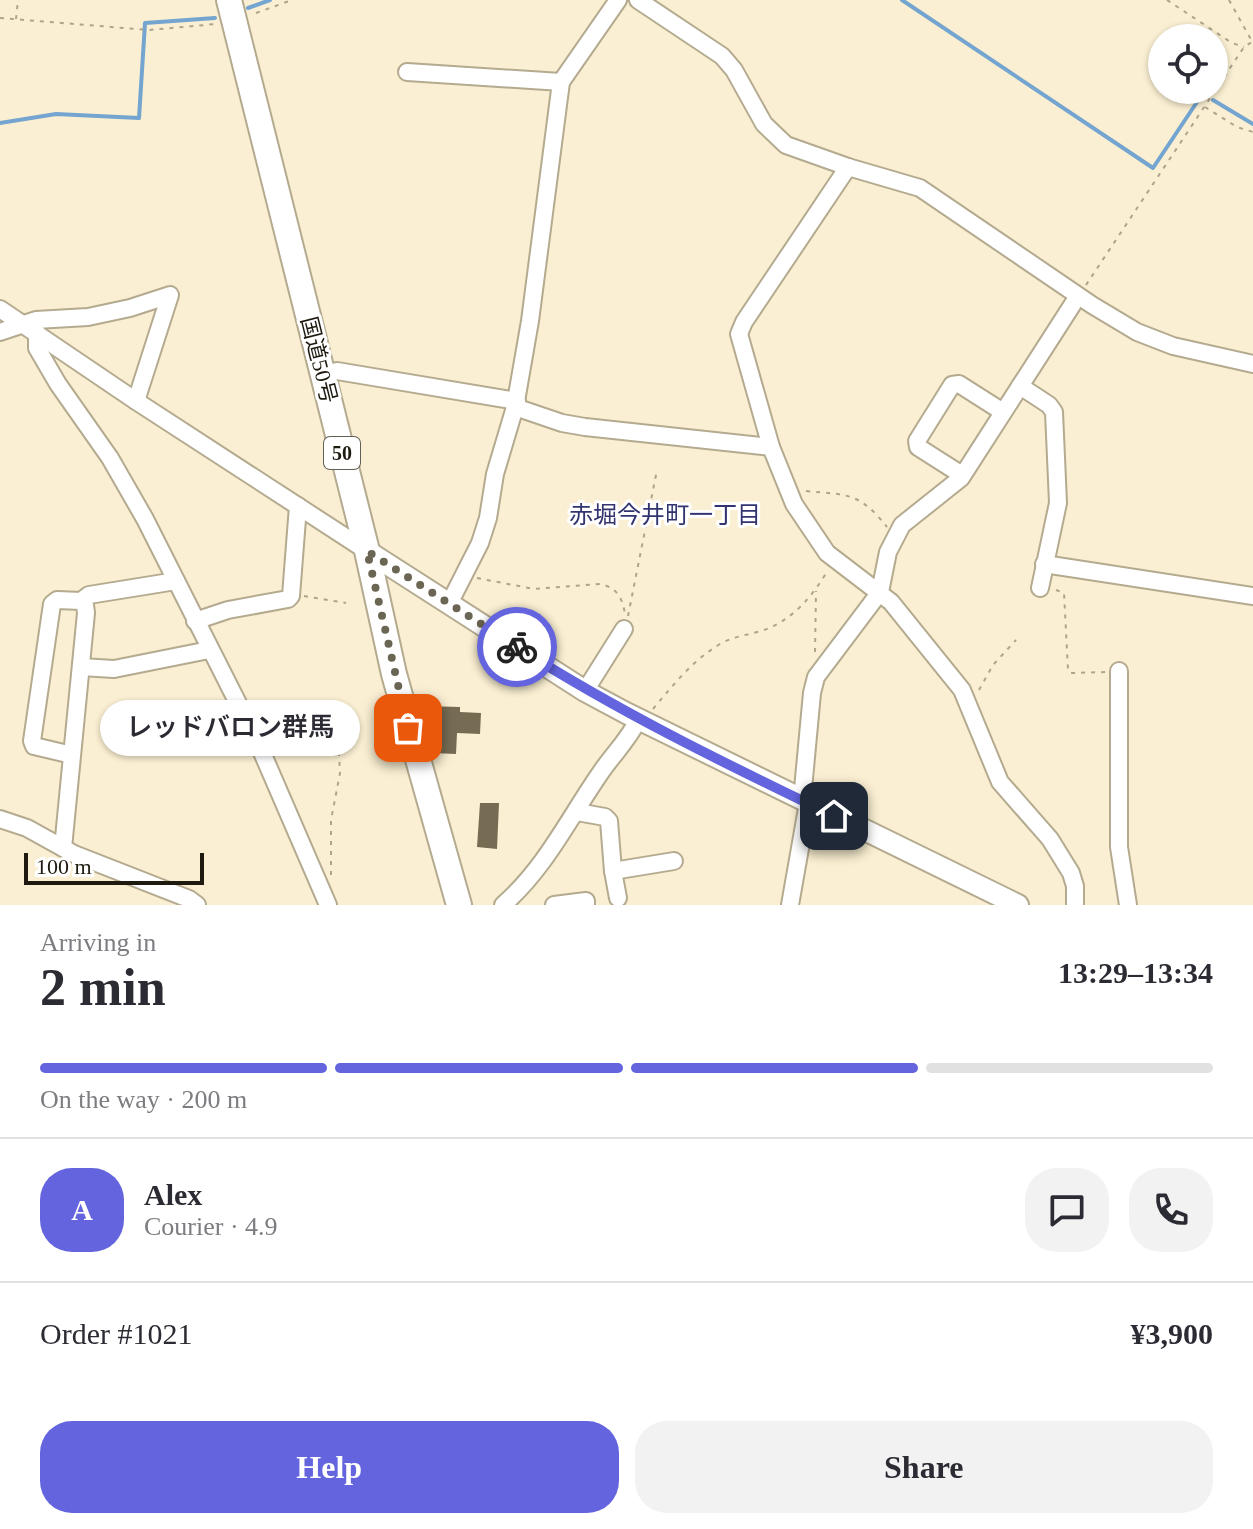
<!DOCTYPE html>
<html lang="en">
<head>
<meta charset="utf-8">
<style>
	:root { --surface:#fff; --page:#f2f2f3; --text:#2b2b33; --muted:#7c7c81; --line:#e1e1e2; --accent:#6465de }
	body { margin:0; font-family:"Times New Roman","Noto Sans JP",serif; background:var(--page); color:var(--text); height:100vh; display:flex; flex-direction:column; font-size:30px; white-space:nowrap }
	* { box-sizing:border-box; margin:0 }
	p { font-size:26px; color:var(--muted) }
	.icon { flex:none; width:44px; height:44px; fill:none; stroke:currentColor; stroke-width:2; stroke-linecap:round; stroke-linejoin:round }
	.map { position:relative; height:905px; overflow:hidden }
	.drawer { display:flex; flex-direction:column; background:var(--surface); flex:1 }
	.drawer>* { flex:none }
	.controls { position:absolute; left:1148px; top:24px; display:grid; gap:16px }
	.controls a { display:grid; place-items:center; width:80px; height:80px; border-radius:50%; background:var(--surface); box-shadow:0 2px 6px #0004; font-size:40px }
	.scale { position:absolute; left:24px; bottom:20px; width:180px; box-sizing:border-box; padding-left:8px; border:4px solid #1e1a0f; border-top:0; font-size:22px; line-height:28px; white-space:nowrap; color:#1e1a0f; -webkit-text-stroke:6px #fff; paint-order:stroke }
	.pin { position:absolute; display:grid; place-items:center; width:68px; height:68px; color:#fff; margin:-34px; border-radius:16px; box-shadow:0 4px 12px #0006 }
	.courier { position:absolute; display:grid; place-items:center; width:80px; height:80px; margin:-40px; border:6px solid #6465de; border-radius:50%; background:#fff; color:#222; box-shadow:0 2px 10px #0007 }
	.bubble { position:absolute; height:56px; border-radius:28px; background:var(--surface); box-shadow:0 2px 6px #0004; font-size:26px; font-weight:600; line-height:56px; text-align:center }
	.summary em { font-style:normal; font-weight:600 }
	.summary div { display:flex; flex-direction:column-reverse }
	.summary { display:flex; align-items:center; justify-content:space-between; height:136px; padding:0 40px }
	h1 { font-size:52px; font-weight:600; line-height:60px }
	.bar { display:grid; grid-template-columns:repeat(4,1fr); gap:12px 8px; align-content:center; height:96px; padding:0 40px }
	.bar i { height:10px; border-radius:6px; background:var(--line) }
	.bar .active { background:var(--accent) }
	.bar p { grid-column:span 4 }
	.line { display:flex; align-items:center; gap:20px; padding:0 40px; border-top:2px solid var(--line) }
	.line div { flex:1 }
	.round { display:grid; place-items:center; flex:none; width:84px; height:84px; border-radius:32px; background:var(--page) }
	.primary-button { display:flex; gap:16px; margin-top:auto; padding:16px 40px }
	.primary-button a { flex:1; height:92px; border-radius:32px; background:var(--accent); color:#fff; font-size:32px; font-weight:600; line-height:92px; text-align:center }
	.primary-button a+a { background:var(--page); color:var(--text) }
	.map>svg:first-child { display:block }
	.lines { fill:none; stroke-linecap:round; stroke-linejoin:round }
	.stream { stroke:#74a5d0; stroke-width:4 }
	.building { fill:#766c53 }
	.minor-casing { stroke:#b4aa8f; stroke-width:20 }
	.major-casing { stroke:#b4aa8f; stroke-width:24 }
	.highway-casing { stroke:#b4aa8f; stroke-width:28 }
	.path { stroke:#ada48e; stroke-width:2; stroke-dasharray:4 6; stroke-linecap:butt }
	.minor { stroke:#fff; stroke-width:16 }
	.major { stroke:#fff; stroke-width:20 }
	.highway { stroke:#fff; stroke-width:24 }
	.done { stroke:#6b6553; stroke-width:8; stroke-dasharray:0 14.4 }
	.route { stroke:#6465de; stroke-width:10 }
	.labels { text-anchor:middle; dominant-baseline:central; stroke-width:6; stroke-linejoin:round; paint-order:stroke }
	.shield { fill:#fff; stroke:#625f57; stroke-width:2 }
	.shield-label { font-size:20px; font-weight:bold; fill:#1e1a0f }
	.street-label { font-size:22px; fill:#1e1a0f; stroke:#fff }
	.neighbourhood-label { font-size:24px; fill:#32346f; stroke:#fff }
</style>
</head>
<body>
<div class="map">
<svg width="1253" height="905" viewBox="0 0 1253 905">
	<rect width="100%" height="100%" fill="#faefd2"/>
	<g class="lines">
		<g class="stream">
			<path d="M902,0L1153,168L1203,93L1206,95"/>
			<path d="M248,8L270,0"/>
			<path d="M1213,100L1253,124"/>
			<path d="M0,123L56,114L139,118L145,23L215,18"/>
		</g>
	</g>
	<g class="building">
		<path d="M424,706L460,707V712L481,713L480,734L457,733L456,754L432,753L420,710Z"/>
		<path d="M480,803H499L497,849L477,847Z"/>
	</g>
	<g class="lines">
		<defs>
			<g id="minor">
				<path d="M638,0L722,56L734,70L764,124L786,145L848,167L920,188L1092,305L1137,332L1173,346L1253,364"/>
				<path d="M407,72L561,82"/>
				<path d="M848,167L744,322L739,334L771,447L794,504L827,553L891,602L962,690L1000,782L1050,839L1071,873L1075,886V905"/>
				<path d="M0,309L136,401L367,551"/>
				<path d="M0,332L36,320L88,317L130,308L170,295L136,401"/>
				<path d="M37,333V348L58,384L110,458L145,519L258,743L328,905"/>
				<path d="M322,374L337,371L517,401"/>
				<path d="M1020,386L1049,405L1054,412L1058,503L1040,588"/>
				<path d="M515,407L562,423L585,427L771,447"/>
				<path d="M962,475L918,447L917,441L952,385L959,384L1003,412"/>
				<path d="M1044,564L1253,596"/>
				<path d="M81,601L89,595L176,581"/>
				<path d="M449,604L480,543L488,518L495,474L515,407L530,321L561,82L618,0"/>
				<path d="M195,621L228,610L288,599L291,596L298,506"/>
				<path d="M81,667L114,669L209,650"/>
				<path d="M1119,671V847L1128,905"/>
				<path d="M585,691L624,629"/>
				<path d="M802,800L812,693L816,677L880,592L888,552L902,525L961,478L1078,296"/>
				<path d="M577,812L605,817L609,821L613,871L618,898"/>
				<path d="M0,819L27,828L74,854L189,899L197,905"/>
				<path d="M63,848L86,613L85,605L81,601L57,600L52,604L32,741L34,746L72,755"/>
				<path d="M613,871L674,861"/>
				<path d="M503,905C545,868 568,820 599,775C612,755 627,742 638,720"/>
				<path d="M554,905L586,901V905"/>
				<path d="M790,905L808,803"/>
			</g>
			<path id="major" d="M367,551L585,691L626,713L1018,905"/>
			<path id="highway" d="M229,0L367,551L394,674L459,905"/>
		</defs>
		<use href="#minor" class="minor-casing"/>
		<use href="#major" class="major-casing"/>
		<use href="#highway" class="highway-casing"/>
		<g class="path">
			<path d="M1167,0L1232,43L1244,47"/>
			<path d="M1229,0L1253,43"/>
			<path d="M256,13L292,0"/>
			<path d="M0,18L149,30L216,24"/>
			<path d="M16,19L18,0"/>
			<path d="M1205,107L1237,127L1253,132"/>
			<path d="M1086,285L1244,47L1252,42"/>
			<path d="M806,491C848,495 859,492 887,527"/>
			<path d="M477,578L534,589L600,584C617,587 623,599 625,615"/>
			<path d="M1056,590L1064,593L1068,670L1071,673L1106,672"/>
			<path d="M304,596L346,603"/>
			<path d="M628,616L657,470"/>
			<path d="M815,652L816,591"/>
			<path d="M979,690L993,665L1016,640"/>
			<path d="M653,709C674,684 692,661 720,644C732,637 747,635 761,631C792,621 812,597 828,570"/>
			<path d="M331,875V820L340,773L338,738"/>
		</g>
		<use href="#minor" class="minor"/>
		<use href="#major" class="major"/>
		<use href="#highway" class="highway"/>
	</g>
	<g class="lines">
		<path class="done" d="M408,728L367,551L517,647"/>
		<path class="route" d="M517,647C619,712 726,764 834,816"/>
	</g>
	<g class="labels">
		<rect class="shield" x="324" y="437" width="36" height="32" rx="6"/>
		<g class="shield-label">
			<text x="342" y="453">50</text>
		</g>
		<g class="street-label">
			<text transform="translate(319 360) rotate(76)">国道50号</text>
		</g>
		<g class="neighbourhood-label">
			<text x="665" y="515">赤堀今井町一丁目</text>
		</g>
	</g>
</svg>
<div class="controls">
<a><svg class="icon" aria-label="locate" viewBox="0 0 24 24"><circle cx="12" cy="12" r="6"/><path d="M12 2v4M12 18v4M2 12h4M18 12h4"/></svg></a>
</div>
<div class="scale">100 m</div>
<div class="pin" style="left:408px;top:728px;background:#ea580c"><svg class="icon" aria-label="bag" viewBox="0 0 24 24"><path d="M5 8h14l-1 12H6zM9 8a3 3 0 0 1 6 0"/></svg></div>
<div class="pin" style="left:834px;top:816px;background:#1f2937"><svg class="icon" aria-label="home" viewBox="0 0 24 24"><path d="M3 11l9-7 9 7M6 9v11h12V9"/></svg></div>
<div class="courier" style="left:517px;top:647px"><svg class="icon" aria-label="bike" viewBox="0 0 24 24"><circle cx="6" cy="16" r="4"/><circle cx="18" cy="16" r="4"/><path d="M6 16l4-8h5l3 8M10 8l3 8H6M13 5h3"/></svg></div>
<div class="bubble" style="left:100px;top:700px;width:260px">レッドバロン群馬</div>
</div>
<section class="drawer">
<div class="summary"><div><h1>2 min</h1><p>Arriving in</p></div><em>13:29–13:34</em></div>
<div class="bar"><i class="active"></i><i class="active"></i><i class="active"></i><i></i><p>On the way · 200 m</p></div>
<div class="line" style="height:144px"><b class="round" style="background:var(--accent);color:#fff">A</b><div><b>Alex</b><p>Courier · 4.9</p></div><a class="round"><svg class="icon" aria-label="chat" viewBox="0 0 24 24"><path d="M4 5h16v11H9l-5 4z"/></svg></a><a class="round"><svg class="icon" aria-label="phone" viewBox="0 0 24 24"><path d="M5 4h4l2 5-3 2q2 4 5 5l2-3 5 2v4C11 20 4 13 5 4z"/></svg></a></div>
<div class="line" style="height:104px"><div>Order #1021</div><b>¥3,900</b></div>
<div class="primary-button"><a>Help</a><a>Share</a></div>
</section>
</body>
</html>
